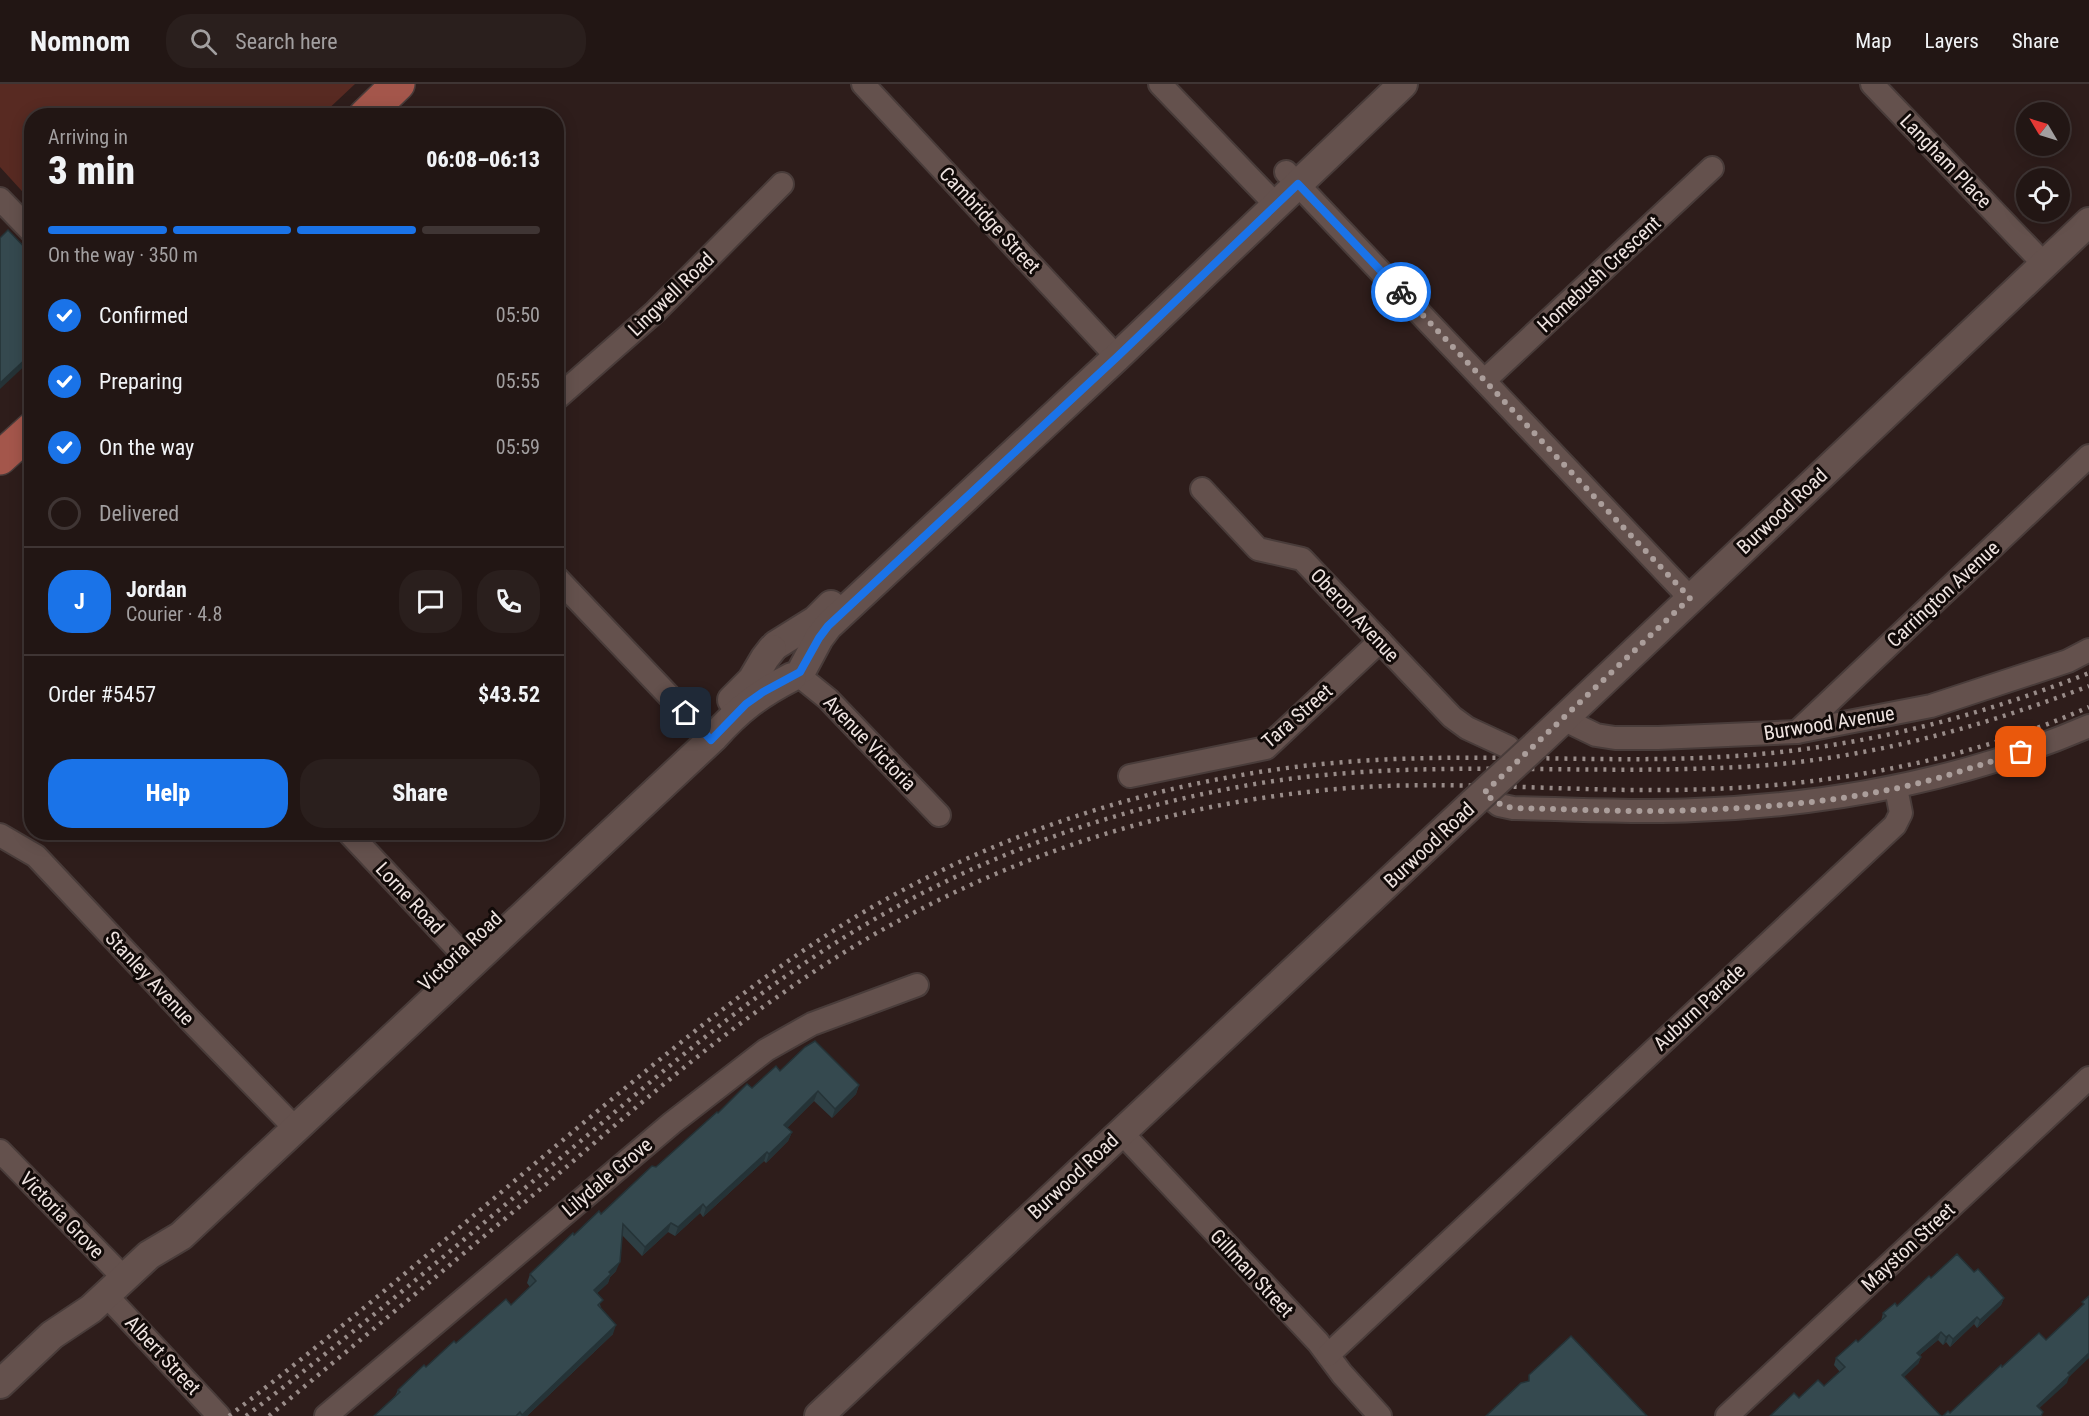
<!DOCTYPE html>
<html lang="en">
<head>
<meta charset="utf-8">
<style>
	:root { --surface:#221614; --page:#2a1f1d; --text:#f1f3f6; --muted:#a29fa0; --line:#3f3534; --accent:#1a73e8 }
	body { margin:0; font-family:"Roboto Condensed",sans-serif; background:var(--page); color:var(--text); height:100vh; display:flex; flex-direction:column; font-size:22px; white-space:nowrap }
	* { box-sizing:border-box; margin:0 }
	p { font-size:20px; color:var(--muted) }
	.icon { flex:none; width:33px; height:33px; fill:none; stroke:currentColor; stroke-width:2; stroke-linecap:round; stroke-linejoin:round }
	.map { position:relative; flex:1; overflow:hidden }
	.side { position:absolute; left:24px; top:24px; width:540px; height:732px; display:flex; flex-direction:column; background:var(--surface); border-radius:24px; box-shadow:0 3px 15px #0003,0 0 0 2px var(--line) }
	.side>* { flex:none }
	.needle { width:39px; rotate:308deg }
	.buttons { position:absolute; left:2016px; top:18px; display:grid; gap:12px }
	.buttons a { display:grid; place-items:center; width:54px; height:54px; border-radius:50%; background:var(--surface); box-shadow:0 3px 15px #0003,0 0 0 2px var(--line); font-size:30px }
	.pin { position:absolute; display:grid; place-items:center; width:51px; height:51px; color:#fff; margin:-26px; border-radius:12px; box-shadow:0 3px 9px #0006 }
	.courier { position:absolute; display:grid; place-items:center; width:60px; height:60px; margin:-30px; border:4px solid #1a73e8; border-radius:50%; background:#fff; color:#222; box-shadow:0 2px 8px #0007 }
	.summary em { font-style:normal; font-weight:800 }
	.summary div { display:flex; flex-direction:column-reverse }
	.summary { display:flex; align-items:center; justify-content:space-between; height:102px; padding:0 24px }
	h1 { font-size:39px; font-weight:800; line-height:45px }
	.bar { display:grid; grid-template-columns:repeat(4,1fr); gap:9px 6px; align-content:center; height:72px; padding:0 24px }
	.bar i { height:8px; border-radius:4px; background:var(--line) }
	.bar .on { background:var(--accent) }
	.bar p { grid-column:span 4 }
	.line { display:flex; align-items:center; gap:15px; padding:0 24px; border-top:2px solid var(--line) }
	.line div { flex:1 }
	.round { display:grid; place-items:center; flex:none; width:63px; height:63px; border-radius:24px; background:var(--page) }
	ol { padding:0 24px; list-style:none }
	li { display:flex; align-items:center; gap:18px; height:66px }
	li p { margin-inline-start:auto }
	li .icon { padding:6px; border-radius:50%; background:var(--accent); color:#fff; stroke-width:4 }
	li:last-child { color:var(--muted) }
	li i { width:33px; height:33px; border:3px solid var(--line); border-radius:50% }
	.cta { display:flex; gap:12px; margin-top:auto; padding:12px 24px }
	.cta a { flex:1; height:69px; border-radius:24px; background:var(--accent); color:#fff; font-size:24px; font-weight:800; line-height:69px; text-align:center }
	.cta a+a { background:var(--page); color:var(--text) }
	header { display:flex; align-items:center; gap:36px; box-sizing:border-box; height:84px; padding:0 30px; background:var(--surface); border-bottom:2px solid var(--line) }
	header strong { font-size:28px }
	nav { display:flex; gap:33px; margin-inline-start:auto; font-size:21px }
	.search { width:420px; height:54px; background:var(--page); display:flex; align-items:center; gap:15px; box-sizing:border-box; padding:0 21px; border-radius:24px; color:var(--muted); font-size:22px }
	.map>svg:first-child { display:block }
	.green { fill:#582a22 }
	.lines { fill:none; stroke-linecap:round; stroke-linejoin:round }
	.minor-casing { stroke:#493c3a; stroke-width:26 }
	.tertiary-casing { stroke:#493c3a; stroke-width:32 }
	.primary-casing { stroke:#493c3a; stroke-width:36 }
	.minor { stroke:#64514d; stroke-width:22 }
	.tertiary { stroke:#64514d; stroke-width:28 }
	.primary { stroke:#a4564b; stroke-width:33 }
	.rail { stroke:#998c89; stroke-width:4.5; stroke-dasharray:3 6; stroke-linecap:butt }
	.tertiary-bridge-casing { stroke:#493c3a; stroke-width:32; stroke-linecap:butt }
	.tertiary-bridge { stroke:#64514d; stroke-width:28 }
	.wall { fill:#2e3f44 }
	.shaded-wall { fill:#253337 }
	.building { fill:#35494f; stroke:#253337; stroke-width:1.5 }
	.done { stroke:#ab9e9b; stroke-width:6; stroke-dasharray:0 10.8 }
	.route { stroke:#1a73e8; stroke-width:8 }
	.labels { text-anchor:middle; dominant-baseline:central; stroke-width:6; stroke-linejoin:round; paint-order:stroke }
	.street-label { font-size:20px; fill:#eee3e0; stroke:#110a08 }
</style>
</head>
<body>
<header>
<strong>Nomnom</strong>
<div class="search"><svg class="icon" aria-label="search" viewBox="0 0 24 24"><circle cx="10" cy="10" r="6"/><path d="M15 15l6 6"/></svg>Search here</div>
<nav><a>Map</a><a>Layers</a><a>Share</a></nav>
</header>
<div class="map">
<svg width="2089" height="1332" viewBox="0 0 2089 1332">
	<rect width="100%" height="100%" fill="#2e1d1b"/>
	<path class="green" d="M0,0H355L322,31L32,32L31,117L0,83Z"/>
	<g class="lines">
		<defs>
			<g id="minor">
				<path d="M863,0L1117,273"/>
				<path d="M1160,0L1276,121"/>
				<path d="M1872,0L2044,180"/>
				<path d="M1286,88L1690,514"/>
				<path d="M0,115L32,148"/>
				<path d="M1485,296L1712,84"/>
				<path d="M556,315L655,228L782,100"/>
				<path d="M1202,405L1258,465L1302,475L1452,633L1467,644L1508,663"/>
				<path d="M556,493L711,656"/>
				<path d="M797,590L828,615L939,731"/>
				<path d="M1563,635L1596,651L1615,654H1658L1797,648L1931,622L2068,577L2089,566"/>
				<path d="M1797,648L2089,372"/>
				<path d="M1130,692L1266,664L1380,557"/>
				<path d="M1484,709L1499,721L1513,724C1574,725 1635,729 1695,726C1831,721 1964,696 2089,642"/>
				<path d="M348,748L471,879"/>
				<path d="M0,751L36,772L190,936L295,1044"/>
				<path d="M1121,1048L1318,1258L1342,1290L1380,1332"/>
				<path d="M0,1067L124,1194"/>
				<path d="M106,1211L219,1332"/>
				<path d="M1328,1271L1895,741L1901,729L1896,704"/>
				<path d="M326,1332L672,1039L766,966L812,940L917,901"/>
				<path d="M1727,1332L2089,994"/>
			</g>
			<g id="tertiary">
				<path d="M776,561L816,536L831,521"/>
				<path d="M803,584L819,554L828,542L1117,273L1403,0"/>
				<path d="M732,616L752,596L765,574L772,565"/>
				<path d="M1535,662L2089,138"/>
				<path d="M0,1300L52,1251L91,1225L149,1171L181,1152L714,653C739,625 759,610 792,593"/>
				<path d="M819,1332L1474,718"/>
			</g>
			<g id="primary">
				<path d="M365,32L398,0"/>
				<path d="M0,374L32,345"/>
			</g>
		</defs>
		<use href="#minor" class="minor-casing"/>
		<use href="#tertiary" class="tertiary-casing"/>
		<use href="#primary" class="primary-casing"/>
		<use href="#minor" class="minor"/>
		<use href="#tertiary" class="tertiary"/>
		<use href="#primary" class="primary"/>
		<g class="rail">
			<path d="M229,1332C350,1239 465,1138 582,1040C671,966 758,892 857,832C972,763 1104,715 1236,692C1301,680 1367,675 1433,674C1534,672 1635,679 1735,672C1858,664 1975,634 2089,589"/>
			<path d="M246,1332C364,1242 476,1145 589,1050C678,974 767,898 868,839C987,769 1119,723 1255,700C1415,673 1577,692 1739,683C1860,677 1976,645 2089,602"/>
			<path d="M269,1332C363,1254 457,1175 550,1097C625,1033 699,967 780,911C938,798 1123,727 1316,707C1431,694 1547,707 1662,706C1808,706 1955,682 2089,623"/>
		</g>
		<defs>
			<path id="tertiary-bridge" d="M1474,718L1535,662"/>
		</defs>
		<use href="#tertiary-bridge" class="tertiary-bridge-casing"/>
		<use href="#tertiary-bridge" class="tertiary-bridge"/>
	</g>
	<g class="wall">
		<path d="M780,987L859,1001L856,1010L832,1034L814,1017L787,1044L792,1048L788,1057L766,1079L764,1077L703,1133L700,1129L675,1152L668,1148L642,1172L622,1151L616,1187L610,1193L608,1199L597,1209L601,1224L613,1250L527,1332H374L395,1312L398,1306L426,1283L456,1259L511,1221L530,1203L527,1199L530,1190L574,1151L601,1130L656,1083L718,1029L752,1004Z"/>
		<path d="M1974,1188L2004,1214L2001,1221L1977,1244L1974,1240L1950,1263L1946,1258L1943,1261L1938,1256L1920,1271L1921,1273L1918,1280L1799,1314L1824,1302L1840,1288L1834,1281L1836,1274L1858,1258L1881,1237L1883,1229L1897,1222L1931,1194Z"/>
	</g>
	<g class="shaded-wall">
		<path d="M32,269V275L0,305V299Z"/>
		<path d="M859,1001L856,1010L832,1034L835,1025Z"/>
		<path d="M818,1007L814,1017L781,1050L784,1041Z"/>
		<path d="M792,1048L788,1057L766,1079L769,1070Z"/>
		<path d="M767,1068L764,1077L703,1133L706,1124Z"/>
		<path d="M703,1120L700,1129L675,1152L678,1143Z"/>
		<path d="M671,1139L668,1148L642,1172L645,1163Z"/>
		<path d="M620,1178L616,1187L610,1193L608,1199L591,1215L594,1206L609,1188Z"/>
		<path d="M2004,1214L2001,1221L1977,1244L1980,1236Z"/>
		<path d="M1977,1233L1974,1240L1950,1263L1953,1255Z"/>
		<path d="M616,1241L613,1250L527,1332H522Z"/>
		<path d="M1941,1248L1938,1256L1914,1276L1917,1269Z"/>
		<path d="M1949,1251L1946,1258L1943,1261L1946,1253Z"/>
		<path d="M2089,1269V1274L2069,1293L2067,1299L2034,1329L2037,1322L2068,1289Z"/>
		<path d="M1921,1273L1918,1280L1899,1298L1902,1291Z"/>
	</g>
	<g class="building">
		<path d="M8,146L32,171V269L0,299V154Z"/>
		<path d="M815,957L859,1001L835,1025L818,1007L784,1041L792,1048L769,1070L767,1068L706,1124L703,1120L678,1143L671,1139L645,1163L623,1140L620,1178L609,1188L611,1190L594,1206L603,1216L598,1221L616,1241L522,1331L520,1328L516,1332H374L400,1308L398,1306L424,1281L426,1283L454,1257L456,1259L506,1215L511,1221L536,1197L530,1190L573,1149L574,1151L599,1127L601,1130L652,1082L656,1083L717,1028L718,1029L747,1000L752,1004L776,982L780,987L805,963Z"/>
		<path d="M1957,1170L1974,1188L1978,1185L2004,1214L1980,1236L1977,1233L1953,1255L1949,1251L1946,1253L1941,1248L1917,1269L1921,1273L1902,1291L1941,1332H1770L1794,1309L1799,1314L1818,1296L1824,1302L1845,1283L1836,1274L1856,1256L1858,1258L1886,1232L1883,1229L1895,1219L1897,1222L1929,1192L1931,1194Z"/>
		<path d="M2089,1212V1269L2068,1289L2070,1291L2037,1322L2043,1328L2041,1332H1943L1948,1327L1950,1329L2001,1281L2002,1283L2039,1249L2046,1256L2084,1220L2082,1218Z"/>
		<path d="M1571,1252L1647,1332H1486L1521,1299L1529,1297V1291Z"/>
	</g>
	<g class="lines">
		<path class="done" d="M1401,208L1690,514L1484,709C1494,717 1501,722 1513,724C1574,725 1635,729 1695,726C1763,724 1832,718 1898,704C1940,695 1980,681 2021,668"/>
		<path class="route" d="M686,629L711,656L746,620L763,608L800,588L819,554L828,542L1117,273L1298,100L1401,208"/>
	</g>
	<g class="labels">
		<g class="street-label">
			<text transform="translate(1946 77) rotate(46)">Langham Place</text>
			<text transform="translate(990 136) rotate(47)">Cambridge Street</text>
			<text transform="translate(1599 190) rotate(-43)">Homebush Crescent</text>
			<text transform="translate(671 210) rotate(-44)">Lingwell Road</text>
			<text transform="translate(1782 427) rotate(-43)">Burwood Road</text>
			<text transform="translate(1943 510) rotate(-43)">Carrington Avenue</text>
			<text transform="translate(1355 531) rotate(47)">Oberon Avenue</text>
			<text transform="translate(1297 632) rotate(-41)">Tara Street</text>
			<text transform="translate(1829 639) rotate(-9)">Burwood Avenue</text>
			<text transform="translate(870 659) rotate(46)">Avenue Victoria</text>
			<text transform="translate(1429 761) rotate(-43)">Burwood Road</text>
			<text transform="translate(410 814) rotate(47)">Lorne Road</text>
			<text transform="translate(460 867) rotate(-43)">Victoria Road</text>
			<text transform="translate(150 894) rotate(47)">Stanley Avenue</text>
			<text transform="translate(1699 923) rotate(-43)">Auburn Parade</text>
			<text transform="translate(1073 1092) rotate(-43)">Burwood Road</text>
			<text transform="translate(607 1093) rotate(-40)">Lilydale Grove</text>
			<text transform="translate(62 1131) rotate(46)">Victoria Grove</text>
			<text transform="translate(1908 1163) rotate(-43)">Mayston Street</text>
			<text transform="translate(1252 1189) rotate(47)">Gillman Street</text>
			<text transform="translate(163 1271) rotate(47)">Albert Street</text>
		</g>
	</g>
</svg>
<div class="buttons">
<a><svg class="needle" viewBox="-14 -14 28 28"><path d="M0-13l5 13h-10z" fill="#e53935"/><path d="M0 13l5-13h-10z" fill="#a29fa0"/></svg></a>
<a><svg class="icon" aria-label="locate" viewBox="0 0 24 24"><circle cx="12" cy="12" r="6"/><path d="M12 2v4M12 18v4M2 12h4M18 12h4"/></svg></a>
</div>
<div class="pin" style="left:2021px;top:668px;background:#ea580c"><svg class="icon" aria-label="bag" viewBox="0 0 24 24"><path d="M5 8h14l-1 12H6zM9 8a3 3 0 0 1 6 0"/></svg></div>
<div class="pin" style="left:686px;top:629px;background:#1f2937"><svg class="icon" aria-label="home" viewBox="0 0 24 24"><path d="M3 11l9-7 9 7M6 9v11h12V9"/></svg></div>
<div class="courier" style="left:1401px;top:208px"><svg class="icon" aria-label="bike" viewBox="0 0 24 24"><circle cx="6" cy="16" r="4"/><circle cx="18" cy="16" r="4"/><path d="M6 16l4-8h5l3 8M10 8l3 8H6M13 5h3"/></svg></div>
<section class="side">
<div class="summary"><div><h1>3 min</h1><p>Arriving in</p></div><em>06:08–06:13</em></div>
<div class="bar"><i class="on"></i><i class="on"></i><i class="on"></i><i></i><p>On the way · 350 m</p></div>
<ol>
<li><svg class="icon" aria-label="check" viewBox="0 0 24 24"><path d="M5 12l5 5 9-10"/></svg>Confirmed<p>05:50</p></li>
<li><svg class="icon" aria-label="check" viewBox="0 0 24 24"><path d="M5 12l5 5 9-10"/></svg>Preparing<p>05:55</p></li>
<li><svg class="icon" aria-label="check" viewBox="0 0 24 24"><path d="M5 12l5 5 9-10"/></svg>On the way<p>05:59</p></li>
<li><i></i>Delivered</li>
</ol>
<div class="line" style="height:108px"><b class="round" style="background:var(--accent);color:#fff">J</b><div><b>Jordan</b><p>Courier · 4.8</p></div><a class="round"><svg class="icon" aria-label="chat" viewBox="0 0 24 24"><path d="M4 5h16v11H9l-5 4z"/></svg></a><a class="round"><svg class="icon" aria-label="phone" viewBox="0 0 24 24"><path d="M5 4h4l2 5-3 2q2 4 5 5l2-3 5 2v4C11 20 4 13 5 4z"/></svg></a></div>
<div class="line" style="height:78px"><div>Order #5457</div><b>$43.52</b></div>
<div class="cta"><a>Help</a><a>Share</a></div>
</section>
</div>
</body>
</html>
